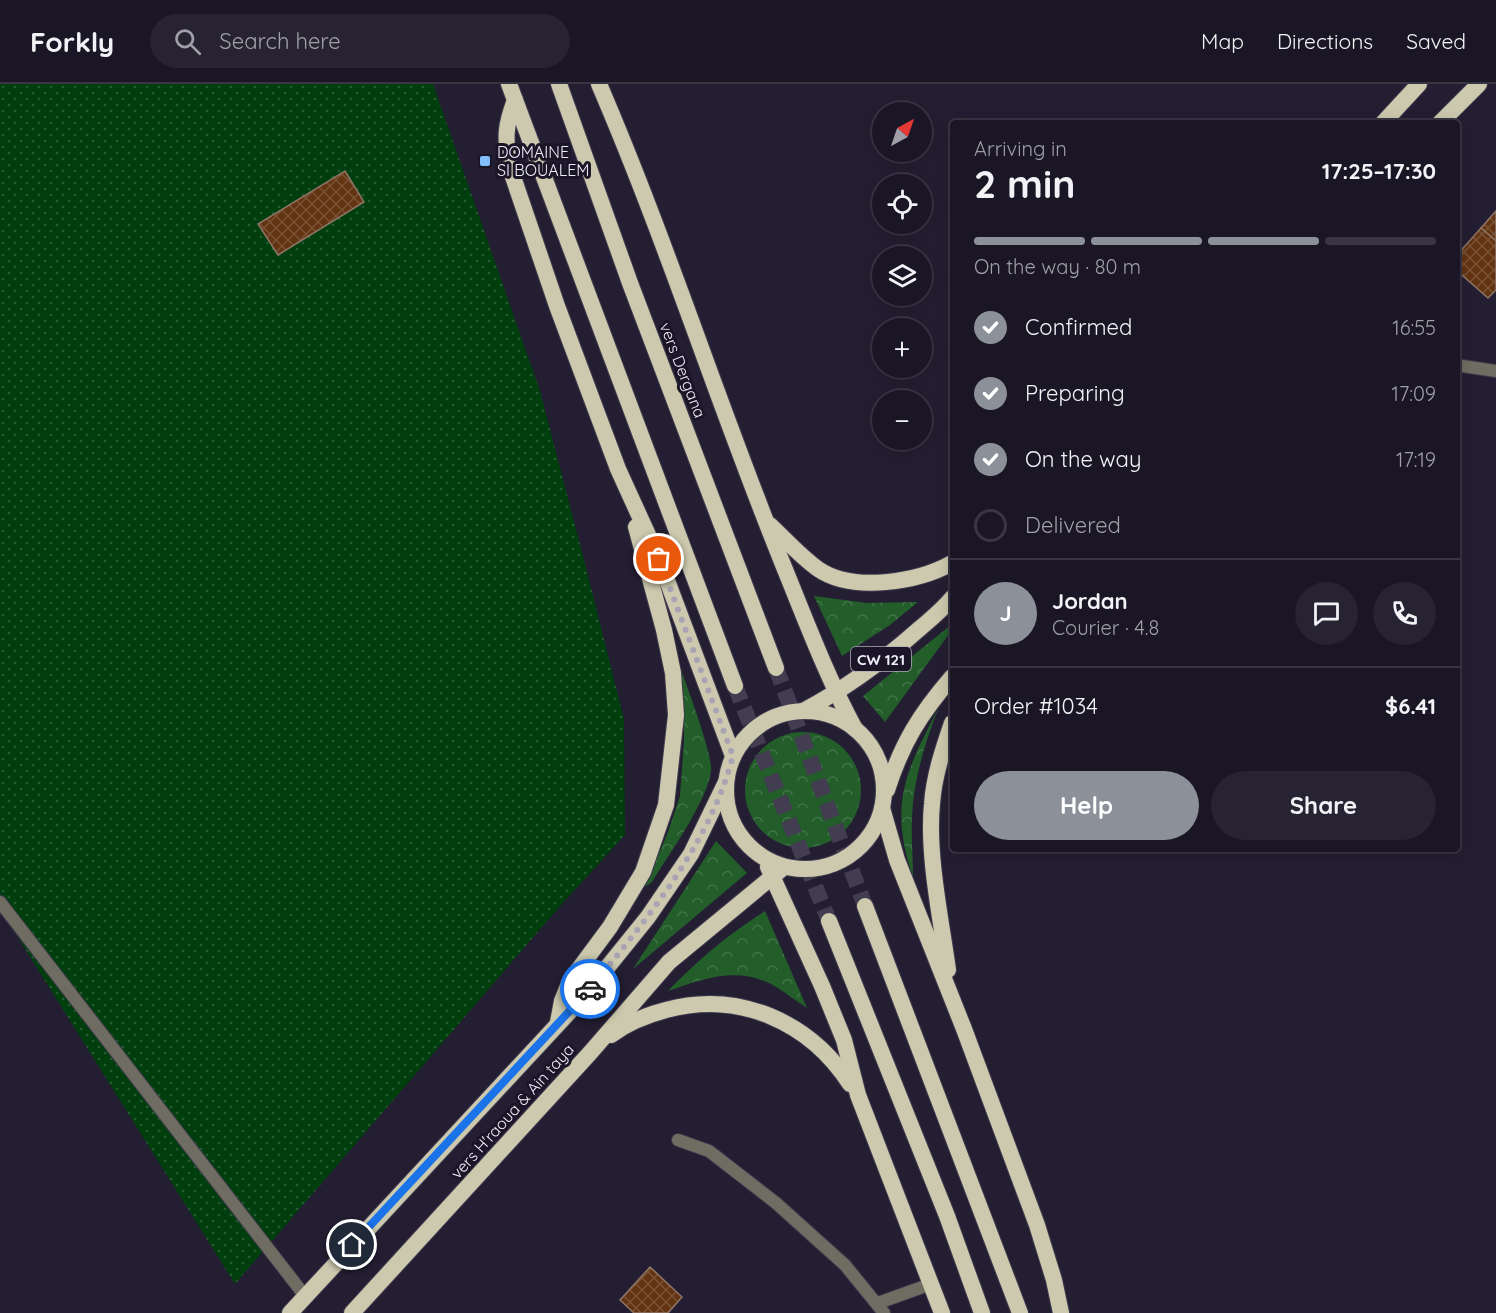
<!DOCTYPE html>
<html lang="en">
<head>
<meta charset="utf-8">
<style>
	:root { --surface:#1b1626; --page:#282332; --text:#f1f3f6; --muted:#a09fa7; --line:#393543; --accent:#8c9099 }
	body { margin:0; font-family:Quicksand,sans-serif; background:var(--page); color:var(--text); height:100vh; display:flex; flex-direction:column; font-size:22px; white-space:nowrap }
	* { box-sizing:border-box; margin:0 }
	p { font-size:20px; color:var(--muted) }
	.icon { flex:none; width:33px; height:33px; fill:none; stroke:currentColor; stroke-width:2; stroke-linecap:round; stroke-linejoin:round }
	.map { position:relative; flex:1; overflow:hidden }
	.details { position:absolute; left:950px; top:36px; width:510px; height:732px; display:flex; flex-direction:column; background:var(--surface); border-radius:6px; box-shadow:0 3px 15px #0003,0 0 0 2px var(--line) }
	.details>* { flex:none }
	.needle { width:39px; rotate:40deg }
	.buttons { position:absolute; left:872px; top:18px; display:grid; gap:12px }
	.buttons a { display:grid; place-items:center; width:60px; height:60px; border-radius:50%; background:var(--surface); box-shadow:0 3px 15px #0003,0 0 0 2px var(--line); font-size:30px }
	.pin { position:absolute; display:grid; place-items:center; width:51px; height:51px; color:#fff; margin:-26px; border:3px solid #fff; border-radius:50%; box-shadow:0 2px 6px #0007 }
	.courier { position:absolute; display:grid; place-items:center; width:60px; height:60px; margin:-30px; border:4px solid #1a73e8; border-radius:50%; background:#fff; color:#222; box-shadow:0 2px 8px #0007 }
	.overview em { font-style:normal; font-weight:800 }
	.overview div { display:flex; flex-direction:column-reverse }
	.overview { display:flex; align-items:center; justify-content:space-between; height:102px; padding:0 24px }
	h1 { font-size:39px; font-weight:800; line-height:45px }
	.bar { display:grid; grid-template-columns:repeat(4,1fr); gap:9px 6px; align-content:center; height:72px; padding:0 24px }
	.bar i { height:8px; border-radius:4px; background:var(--line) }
	.bar .current { background:var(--accent) }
	.bar p { grid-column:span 4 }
	.line { display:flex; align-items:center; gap:15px; padding:0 24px; border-top:2px solid var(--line) }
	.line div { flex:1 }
	.round { display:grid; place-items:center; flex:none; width:63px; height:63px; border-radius:32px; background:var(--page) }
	ol { padding:0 24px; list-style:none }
	li { display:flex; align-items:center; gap:18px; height:66px }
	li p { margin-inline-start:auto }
	li .icon { padding:6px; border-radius:50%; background:var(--accent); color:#fff; stroke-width:4 }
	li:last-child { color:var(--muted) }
	li i { width:33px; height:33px; border:3px solid var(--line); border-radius:50% }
	.button { display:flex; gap:12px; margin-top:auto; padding:12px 24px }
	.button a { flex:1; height:69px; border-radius:36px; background:var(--accent); color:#fff; font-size:24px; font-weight:800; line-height:69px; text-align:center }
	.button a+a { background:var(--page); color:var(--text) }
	header { display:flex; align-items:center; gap:36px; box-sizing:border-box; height:84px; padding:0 30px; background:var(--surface); border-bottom:2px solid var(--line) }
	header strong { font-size:28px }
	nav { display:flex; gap:33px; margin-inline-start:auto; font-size:21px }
	.search { width:420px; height:54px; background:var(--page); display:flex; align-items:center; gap:15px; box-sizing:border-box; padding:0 21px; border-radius:33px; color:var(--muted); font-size:22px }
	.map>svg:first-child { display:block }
	.grass { fill:url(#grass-dots) }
	.forest { fill:url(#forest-crowns) }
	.building { fill:url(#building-cross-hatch); stroke:#8d7465; stroke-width:1.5 }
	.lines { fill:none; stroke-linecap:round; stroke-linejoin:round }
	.trunk-tunnel { stroke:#423d50; stroke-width:16; stroke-dasharray:16 8; stroke-linecap:butt }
	.minor-casing { stroke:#403b4e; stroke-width:14 }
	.tertiary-casing { stroke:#403b4e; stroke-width:14 }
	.trunk-casing { stroke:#403b4e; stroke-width:18 }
	.minor { stroke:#6f6d62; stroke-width:12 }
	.tertiary { stroke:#6f6d62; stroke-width:12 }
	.trunk { stroke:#ccc9ae; stroke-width:16 }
	.done { stroke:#a8a4b4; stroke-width:6; stroke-dasharray:0 10.8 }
	.route { stroke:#1a73e8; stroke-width:8 }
	.poi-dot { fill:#80bdfa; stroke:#1b1528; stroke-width:2 }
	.labels { text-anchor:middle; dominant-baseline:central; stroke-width:6; stroke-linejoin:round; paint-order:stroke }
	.shield { fill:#1b1528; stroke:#afacbb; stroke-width:1.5 }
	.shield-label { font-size:15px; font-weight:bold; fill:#efecfa }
	.poi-label { font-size:16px; fill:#efecfa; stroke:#1b1528; text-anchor:start }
	.street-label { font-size:16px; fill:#efecfa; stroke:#1b1528 }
</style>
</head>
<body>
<header>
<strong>Forkly</strong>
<div class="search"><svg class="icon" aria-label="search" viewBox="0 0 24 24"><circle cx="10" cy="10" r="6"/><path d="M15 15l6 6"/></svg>Search here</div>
<nav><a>Map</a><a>Directions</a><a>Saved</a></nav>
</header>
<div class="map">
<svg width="1496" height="1229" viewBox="0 0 1496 1229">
	<defs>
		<pattern id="grass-dots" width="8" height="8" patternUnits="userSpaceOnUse" patternTransform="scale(1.5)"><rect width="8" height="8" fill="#003e0d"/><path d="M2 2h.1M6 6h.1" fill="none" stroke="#265a31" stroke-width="1.8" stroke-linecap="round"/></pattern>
		<pattern id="forest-crowns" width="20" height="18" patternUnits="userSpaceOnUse" patternTransform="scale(1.5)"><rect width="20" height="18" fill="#225d2a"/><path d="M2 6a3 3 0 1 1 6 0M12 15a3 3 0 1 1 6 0" fill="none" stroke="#42744a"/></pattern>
		<pattern id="building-cross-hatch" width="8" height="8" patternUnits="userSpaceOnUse" patternTransform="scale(1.5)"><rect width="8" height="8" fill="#633412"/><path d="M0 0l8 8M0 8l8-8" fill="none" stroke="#7a5235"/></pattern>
	</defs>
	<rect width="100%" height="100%" fill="#241e32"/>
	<path class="grass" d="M0,0H433L540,307L583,472L624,635L625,751L561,821L235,1200L0,825Z"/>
	<g class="forest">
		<path d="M814,512L867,519L918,518L890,541L842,572Z"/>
		<path d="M952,540V546L885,638L863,612Z"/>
		<path d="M679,580C686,600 713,671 711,687C707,718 669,770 652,798L645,803L668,748L680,712L684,657V625Z"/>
		<path d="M939,623C925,658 914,694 912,732C911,752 913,773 913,793C888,720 906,687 939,623Z"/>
		<circle cx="803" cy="706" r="58"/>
		<path d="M716,757L747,789L633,885Z"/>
		<path d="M765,827L807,924C796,917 786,909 776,903C740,881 705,894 668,907C700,874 726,852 765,827Z"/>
	</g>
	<g class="building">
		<path d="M345,87L364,118L278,171L258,140Z"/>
		<path d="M1496,127V157L1481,144Z"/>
		<path d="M1481,144L1496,157V206L1488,214L1456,186V172Z"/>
		<path d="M650,1183L682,1213L668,1229H634L620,1216Z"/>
	</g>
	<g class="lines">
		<g class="trunk-tunnel">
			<path d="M776,584L865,822"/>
			<path d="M735,602L829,837"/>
		</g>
		<defs>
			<g id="minor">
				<path d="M0,818L305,1212"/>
				<path d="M678,1056L709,1067L776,1119L845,1181L884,1229"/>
				<path d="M878,1219L931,1200"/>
			</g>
			<path id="tertiary" d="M1456,281L1496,287"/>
			<g id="trunk">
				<path d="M509,0L735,602"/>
				<path d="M559,0L630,199L776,584"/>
				<path d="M599,0C667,158 719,323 784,483C806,537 827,593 855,645"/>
				<path d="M515,16C505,42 505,53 509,81L557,222L618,385L659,475L733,672"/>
				<path d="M1383,39L1419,0"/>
				<path d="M1440,39L1479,0"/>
				<path d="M770,441C785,455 801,473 818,485C853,509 918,498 952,479"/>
				<circle cx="805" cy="706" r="79"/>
				<path d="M803,627C845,605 883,577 918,546C930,536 942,526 952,514"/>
				<path d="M887,706C902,659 920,630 952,593"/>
				<path d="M882,724L897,776L964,945L1037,1141L1054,1196L1061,1229"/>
				<path d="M768,783L822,902L844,956L858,1011L942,1229"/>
				<path d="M865,822L1020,1229"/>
				<path d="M829,837L947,1132L982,1229"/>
				<path d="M948,886C941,835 927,770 932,720C934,692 943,665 952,639"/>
				<path d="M558,938L562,917L570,897L610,843L643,788L666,721L676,631L673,589L664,546L636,443"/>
				<path d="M611,951C627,939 647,931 666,926C739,906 810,938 850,1000"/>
				<path d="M290,1229L585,911L648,833L691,770L726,698"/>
				<path d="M352,1229L590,969L669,878L784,783"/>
			</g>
		</defs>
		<use href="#minor" class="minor-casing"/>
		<use href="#tertiary" class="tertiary-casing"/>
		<use href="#trunk" class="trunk-casing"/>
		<use href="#minor" class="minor"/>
		<use href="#tertiary" class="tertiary"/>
		<use href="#trunk" class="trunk"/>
	</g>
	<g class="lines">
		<path class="done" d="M590,905C647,834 709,762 733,672L659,475"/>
		<path class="route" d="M352,1161L590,905"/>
	</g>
	<rect class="poi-dot" x="479" y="71" width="12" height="12" rx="3"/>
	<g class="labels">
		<rect class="shield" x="851" y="563" width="60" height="24" rx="4.5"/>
		<g class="shield-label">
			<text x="881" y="575">CW 121</text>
		</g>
		<g class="poi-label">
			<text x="497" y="68">DOMAINE<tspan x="497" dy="18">SI BOUALEM</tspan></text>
		</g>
		<g class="street-label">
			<text transform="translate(683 286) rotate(69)">vers Dergana</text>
			<text transform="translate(512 1027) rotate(-48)">vers H'raoua &amp; Ain taya</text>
		</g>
	</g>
</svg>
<div class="buttons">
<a><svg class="needle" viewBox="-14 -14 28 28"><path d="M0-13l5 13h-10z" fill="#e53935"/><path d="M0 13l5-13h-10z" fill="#a09fa7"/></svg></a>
<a><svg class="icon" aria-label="locate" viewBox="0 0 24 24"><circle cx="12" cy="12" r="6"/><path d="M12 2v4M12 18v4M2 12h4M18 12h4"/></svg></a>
<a><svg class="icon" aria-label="layers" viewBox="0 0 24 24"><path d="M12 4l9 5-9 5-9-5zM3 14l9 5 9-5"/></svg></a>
<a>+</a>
<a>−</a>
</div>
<div class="pin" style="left:659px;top:475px;background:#ea580c"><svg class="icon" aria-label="bag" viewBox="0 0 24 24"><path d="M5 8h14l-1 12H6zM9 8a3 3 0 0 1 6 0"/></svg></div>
<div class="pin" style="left:352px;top:1161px;background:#1f2937"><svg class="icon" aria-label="home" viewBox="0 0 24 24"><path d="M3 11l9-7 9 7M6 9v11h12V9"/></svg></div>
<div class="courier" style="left:590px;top:905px"><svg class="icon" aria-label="car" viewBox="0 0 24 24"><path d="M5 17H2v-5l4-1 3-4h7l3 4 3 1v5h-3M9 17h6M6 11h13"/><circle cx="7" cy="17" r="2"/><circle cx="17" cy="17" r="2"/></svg></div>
<section class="details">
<div class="overview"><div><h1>2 min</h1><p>Arriving in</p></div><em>17:25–17:30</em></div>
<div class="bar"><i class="current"></i><i class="current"></i><i class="current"></i><i></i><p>On the way · 80 m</p></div>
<ol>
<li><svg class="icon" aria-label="check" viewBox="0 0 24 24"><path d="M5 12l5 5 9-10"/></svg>Confirmed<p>16:55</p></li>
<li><svg class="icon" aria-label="check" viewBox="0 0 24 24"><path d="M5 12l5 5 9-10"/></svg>Preparing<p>17:09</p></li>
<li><svg class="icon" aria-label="check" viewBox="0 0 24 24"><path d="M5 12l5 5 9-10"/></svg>On the way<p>17:19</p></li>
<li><i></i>Delivered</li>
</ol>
<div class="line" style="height:108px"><b class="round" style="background:var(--accent);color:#fff">J</b><div><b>Jordan</b><p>Courier · 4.8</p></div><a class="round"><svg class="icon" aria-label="chat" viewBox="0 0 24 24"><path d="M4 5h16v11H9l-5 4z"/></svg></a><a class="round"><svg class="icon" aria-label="phone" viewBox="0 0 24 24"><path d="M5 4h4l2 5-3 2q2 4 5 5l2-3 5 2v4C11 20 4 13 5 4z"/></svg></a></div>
<div class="line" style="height:78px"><div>Order #1034</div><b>$6.41</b></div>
<div class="button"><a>Help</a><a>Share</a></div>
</section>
</div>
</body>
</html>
